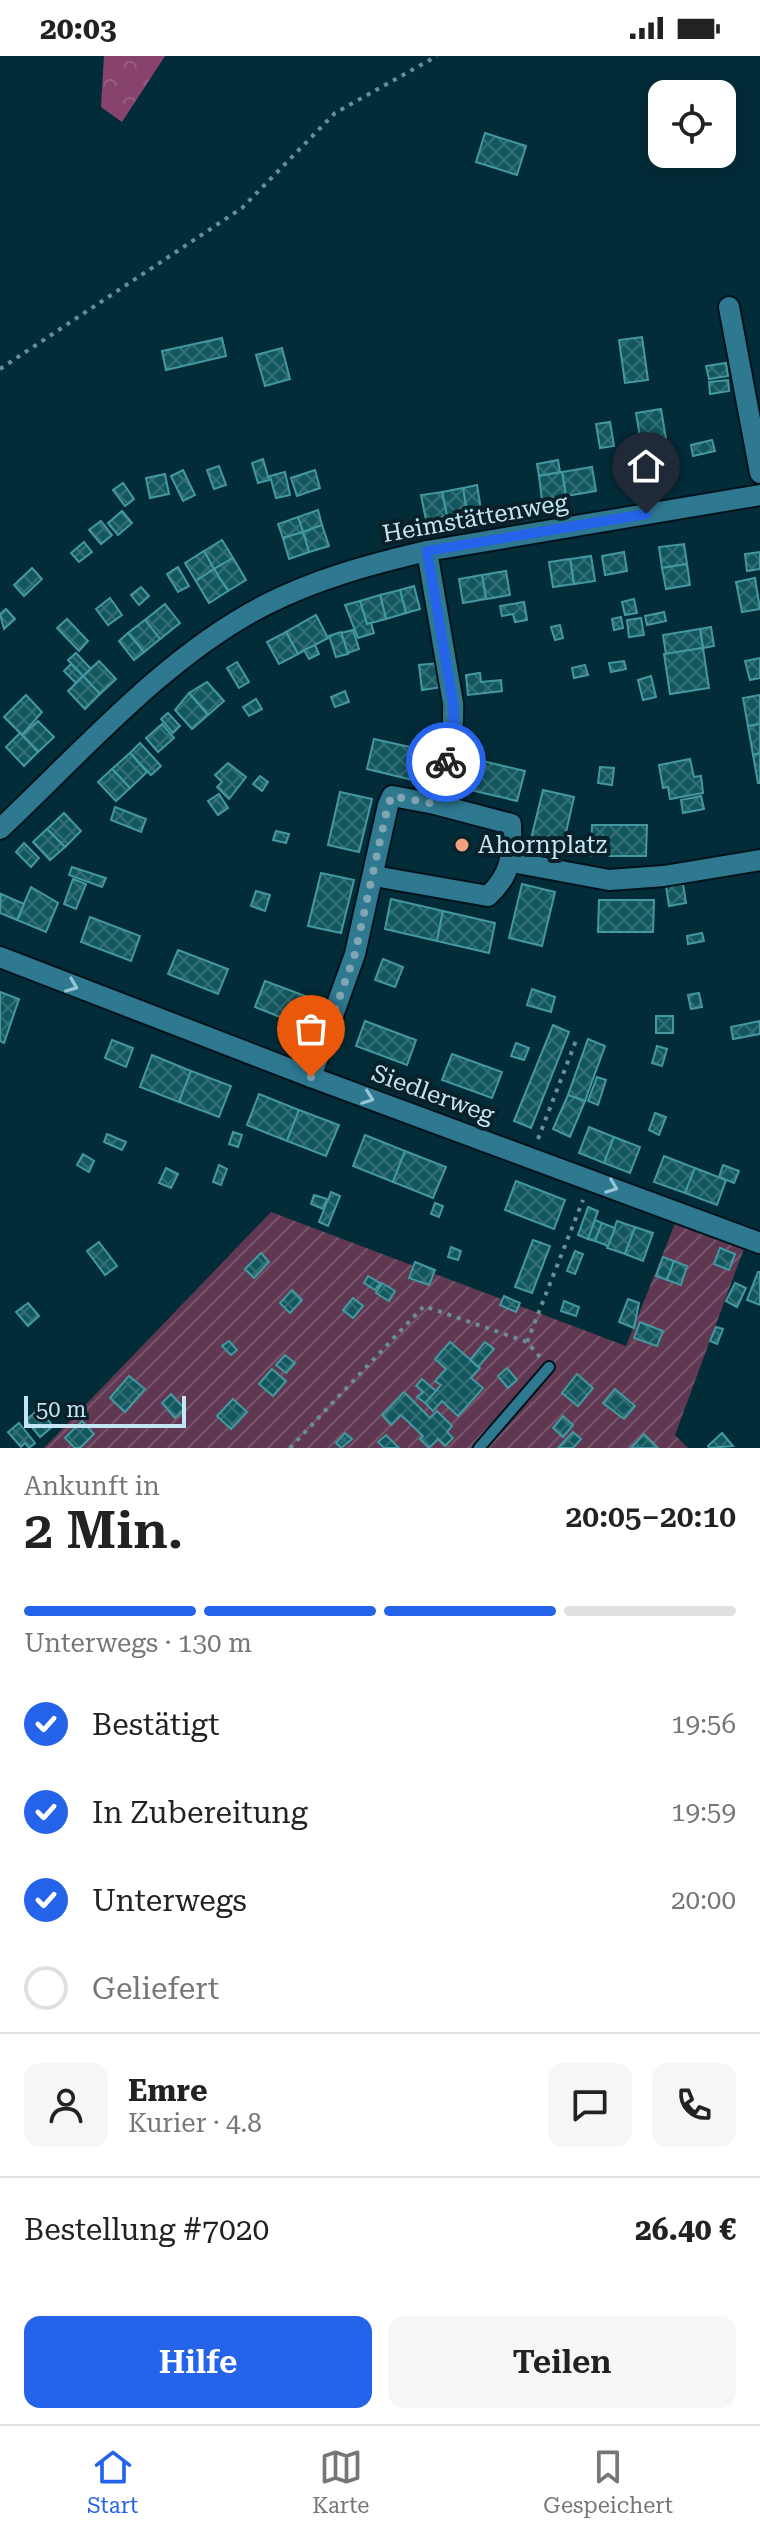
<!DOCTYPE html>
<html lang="de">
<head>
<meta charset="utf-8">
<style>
	:root { --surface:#fff; --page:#f6f6f6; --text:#222; --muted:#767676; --line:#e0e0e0; --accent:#2563eb }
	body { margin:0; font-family:"Roboto Serif",serif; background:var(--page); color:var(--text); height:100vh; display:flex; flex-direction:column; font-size:30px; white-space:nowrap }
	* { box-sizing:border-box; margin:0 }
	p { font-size:26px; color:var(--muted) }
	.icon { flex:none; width:44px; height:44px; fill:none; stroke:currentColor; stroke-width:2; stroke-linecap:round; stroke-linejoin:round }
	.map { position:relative; height:1392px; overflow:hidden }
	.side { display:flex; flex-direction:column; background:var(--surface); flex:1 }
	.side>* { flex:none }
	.buttons { position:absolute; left:648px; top:24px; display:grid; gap:16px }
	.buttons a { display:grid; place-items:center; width:88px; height:88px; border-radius:16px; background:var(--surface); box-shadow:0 4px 20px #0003; font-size:40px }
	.scale { position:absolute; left:24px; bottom:20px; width:162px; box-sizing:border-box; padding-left:8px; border:4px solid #c4e6f4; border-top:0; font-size:22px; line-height:28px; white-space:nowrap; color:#c4e6f4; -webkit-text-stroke:6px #0a2129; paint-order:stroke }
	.pin { position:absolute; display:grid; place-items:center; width:68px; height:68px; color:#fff; margin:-82px -34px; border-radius:50% 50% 50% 0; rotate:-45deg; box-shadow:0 0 8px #0007 }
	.pin .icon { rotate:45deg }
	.courier { position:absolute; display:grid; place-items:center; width:80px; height:80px; margin:-40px; border:6px solid #2563eb; border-radius:50%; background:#fff; color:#222; box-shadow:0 2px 10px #0007 }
	.head em { font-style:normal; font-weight:600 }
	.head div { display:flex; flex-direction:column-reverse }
	.head { display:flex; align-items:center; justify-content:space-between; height:136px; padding:0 24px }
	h1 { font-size:52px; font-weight:600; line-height:60px }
	.bar { display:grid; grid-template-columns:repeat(4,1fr); gap:12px 8px; align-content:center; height:96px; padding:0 24px }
	.bar i { height:10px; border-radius:6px; background:var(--line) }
	.bar .current { background:var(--accent) }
	.bar p { grid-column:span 4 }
	.line { display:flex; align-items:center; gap:20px; padding:0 24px; border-top:2px solid var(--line) }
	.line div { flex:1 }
	.round { display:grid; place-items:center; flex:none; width:84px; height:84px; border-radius:16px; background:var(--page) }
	ol { padding:0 24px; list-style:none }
	li { display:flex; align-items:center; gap:24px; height:88px }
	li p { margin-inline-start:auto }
	li .icon { padding:8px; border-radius:50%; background:var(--accent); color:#fff; stroke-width:4 }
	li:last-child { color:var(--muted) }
	li i { width:44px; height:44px; border:4px solid var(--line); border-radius:50% }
	.action { display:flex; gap:16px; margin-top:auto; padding:16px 24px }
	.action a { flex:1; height:92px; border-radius:16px; background:var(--accent); color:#fff; font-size:32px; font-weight:600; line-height:92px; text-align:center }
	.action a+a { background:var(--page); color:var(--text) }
	.status { display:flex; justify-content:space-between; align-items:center; height:56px; padding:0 40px; background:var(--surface); direction:ltr }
	.status svg { height:22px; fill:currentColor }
	.tab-bar { display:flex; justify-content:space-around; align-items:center; height:112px; border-top:2px solid var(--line); background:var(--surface); font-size:22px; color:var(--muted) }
	.tab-bar a { display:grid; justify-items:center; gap:4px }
	.tab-bar .current { color:var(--accent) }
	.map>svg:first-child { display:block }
	.forest { fill:url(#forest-crowns) }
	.garden { fill:url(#garden-furrows) }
	.building { fill:url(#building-cross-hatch); stroke:#4498a0; stroke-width:2 }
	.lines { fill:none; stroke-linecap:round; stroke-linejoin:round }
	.lane-casing { stroke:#00131b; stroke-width:14 }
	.street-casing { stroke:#00131b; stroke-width:24 }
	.path { stroke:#688e9b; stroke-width:4; stroke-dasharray:4 6; stroke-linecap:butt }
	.lane { stroke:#2e7890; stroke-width:10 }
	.street { stroke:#2e7890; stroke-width:20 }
	.oneway { stroke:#97c5d6 }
	.done { stroke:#80a5b3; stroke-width:8; stroke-dasharray:0 14.4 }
	.route { stroke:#2563eb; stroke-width:10 }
	.poi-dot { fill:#f2a17e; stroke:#0a2129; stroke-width:3 }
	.labels { text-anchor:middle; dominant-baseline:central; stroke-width:8; stroke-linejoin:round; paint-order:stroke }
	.street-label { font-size:24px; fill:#c4e6f4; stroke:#0a2129 }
	.poi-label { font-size:24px; fill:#c4e6f4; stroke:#0a2129; text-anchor:start }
</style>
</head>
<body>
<div class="status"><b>20:03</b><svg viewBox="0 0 49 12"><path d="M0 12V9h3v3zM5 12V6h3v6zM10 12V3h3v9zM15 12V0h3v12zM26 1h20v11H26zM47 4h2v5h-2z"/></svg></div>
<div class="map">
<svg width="760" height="1392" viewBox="0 0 760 1392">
	<defs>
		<pattern id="forest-crowns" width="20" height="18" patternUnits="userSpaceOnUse" patternTransform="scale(2)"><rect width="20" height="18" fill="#87436e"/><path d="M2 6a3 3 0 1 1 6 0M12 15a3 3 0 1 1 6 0" fill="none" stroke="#965e83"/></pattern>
		<pattern id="garden-furrows" width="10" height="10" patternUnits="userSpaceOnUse" patternTransform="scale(2)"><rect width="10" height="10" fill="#613851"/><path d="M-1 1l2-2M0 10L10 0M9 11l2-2" fill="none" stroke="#76556b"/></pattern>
		<pattern id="building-cross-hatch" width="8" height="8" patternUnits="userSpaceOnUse" patternTransform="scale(2)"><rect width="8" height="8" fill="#13585e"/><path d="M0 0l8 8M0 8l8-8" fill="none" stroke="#347076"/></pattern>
	</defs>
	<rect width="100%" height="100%" fill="#032c39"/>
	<path class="forest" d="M104,0H165L122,66L101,51Z"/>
	<path class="garden" d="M271,1156L626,1290L676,1165L745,1190L675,1379L688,1392H44Z"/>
	<g class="building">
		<path d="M485,77L526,90L517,119L476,106Z"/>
		<path d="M642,281L648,324L625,327L619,284Z"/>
		<path d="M222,282L226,300L166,314L162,295Z"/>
		<path d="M282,292L290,323L265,330L256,299Z"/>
		<path d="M726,307L728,320L709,323L706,310Z"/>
		<path d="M728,324L729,335L710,338L709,326Z"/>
		<path d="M661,353L666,383L641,387L636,357Z"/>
		<path d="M610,366L614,390L600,392L596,368Z"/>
		<path d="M666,383L671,413L646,417L641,387Z"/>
		<path d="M712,384L715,395L693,400L691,389Z"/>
		<path d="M263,403L269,424L258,427L252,407Z"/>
		<path d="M558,404L560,416L539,420L537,408Z"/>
		<path d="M219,410L226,429L214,433L207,414Z"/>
		<path d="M592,411L596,435L566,440L562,416Z"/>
		<path d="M183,414L195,439L183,445L171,420Z"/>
		<path d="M315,414L320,432L297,440L291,422Z"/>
		<path d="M285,416L290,439L276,442L270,420Z"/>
		<path d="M562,416L566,440L542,444L539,420Z"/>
		<path d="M165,418L169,438L150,442L146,422Z"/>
		<path d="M123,427L134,443L125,450L113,434Z"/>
		<path d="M477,429L481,454L467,457L463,432Z"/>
		<path d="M463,432L467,457L447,460L442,436Z"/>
		<path d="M442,436L447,460L426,464L421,439Z"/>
		<path d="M537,446L540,461L520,465L517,451Z"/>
		<path d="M318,454L322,469L303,476L298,461Z"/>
		<path d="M122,455L132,467L118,479L108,467Z"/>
		<path d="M298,461L303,476L283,482L278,468Z"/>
		<path d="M101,465L112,479L101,488L89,474Z"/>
		<path d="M322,469L329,490L309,496L303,476Z"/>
		<path d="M303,476L309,496L289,503L283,482Z"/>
		<path d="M222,484L233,502L214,513L204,495Z"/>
		<path d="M84,486L92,496L79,506L71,497Z"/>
		<path d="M684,488L687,508L662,512L659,491Z"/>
		<path d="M204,495L214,513L196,525L185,507Z"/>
		<path d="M624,496L627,515L605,519L602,500Z"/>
		<path d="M760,496V513L747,515L745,498Z"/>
		<path d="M591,500L595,525L574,528L570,503Z"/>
		<path d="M233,502L246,524L228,535L214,513Z"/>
		<path d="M570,503L574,528L553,531L549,506Z"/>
		<path d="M687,508L690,529L666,533L662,512Z"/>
		<path d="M178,511L189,530L178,536L167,518Z"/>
		<path d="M32,512L42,523L24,540L14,529Z"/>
		<path d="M214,513L228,535L209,547L196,525Z"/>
		<path d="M506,515L510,539L486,543L482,519Z"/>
		<path d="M482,519L486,543L463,547L459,523Z"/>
		<path d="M755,522L760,553L742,556L736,526Z"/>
		<path d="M414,530L420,553L406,557L400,534Z"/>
		<path d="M141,531L149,540L139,549L131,539Z"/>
		<path d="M400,534L406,557L386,563L380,539Z"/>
		<path d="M380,539L386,563L367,568L360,545Z"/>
		<path d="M110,542L122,559L108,569L96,553Z"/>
		<path d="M634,543L637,557L625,559L622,546Z"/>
		<path d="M360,545L367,568L371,567L374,577L358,582L345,549Z"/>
		<path d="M524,546L527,564L515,566L513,558L502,560L500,550Z"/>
		<path d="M165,548L180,567L160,583L145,564Z"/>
		<path d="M6,553L15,563L4,573L0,558Z"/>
		<path d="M664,556L666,565L647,569L645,560Z"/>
		<path d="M316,559L328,582L298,598L286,576Z"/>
		<path d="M621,561L623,572L614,574L612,563Z"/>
		<path d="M641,562L644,579L629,581L627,564Z"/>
		<path d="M67,563L88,585L79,595L57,572Z"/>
		<path d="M145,564L160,583L144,596L128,577Z"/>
		<path d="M560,569L563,582L555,584L551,571Z"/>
		<path d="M711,571L714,590L703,592L700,573Z"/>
		<path d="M700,573L703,592L666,598L663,579Z"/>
		<path d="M353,574L359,593L348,597L341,577Z"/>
		<path d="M286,576L298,598L279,608L267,586Z"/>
		<path d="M341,576L348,598L336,601L329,580Z"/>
		<path d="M128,577L144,596L134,604L119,585Z"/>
		<path d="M315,589L319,598L309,603L304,594Z"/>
		<path d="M703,592L709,632L670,638L664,598Z"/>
		<path d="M76,597L91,613L83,620L68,604Z"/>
		<path d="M760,602V622L750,624L745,605Z"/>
		<path d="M99,605L116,623L100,638L83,620Z"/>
		<path d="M624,605L626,613L611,616L609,607Z"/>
		<path d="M237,606L249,626L239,632L227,612Z"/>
		<path d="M439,607L442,631L422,634L419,609Z"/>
		<path d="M71,608L83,620L76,627L64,615Z"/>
		<path d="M585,609L588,619L574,622L572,612Z"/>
		<path d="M480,617L481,626L501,624L502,635L468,639L466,619Z"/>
		<path d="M83,620L100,638L85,653L68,635Z"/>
		<path d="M651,620L656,641L643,644L638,624Z"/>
		<path d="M207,626L224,645L208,659L189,637Z"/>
		<path d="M345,635L349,646L335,651L331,641Z"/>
		<path d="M189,637L208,659L192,673L175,654Z"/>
		<path d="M26,639L42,656L22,679L4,661Z"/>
		<path d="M760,639V668L748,670L743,642Z"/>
		<path d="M256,643L262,653L249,660L243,651Z"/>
		<path d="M168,657L180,670L173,677L161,663Z"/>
		<path d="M38,665L54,681L38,696L22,679Z"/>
		<path d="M162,668L174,682L158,696L146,682Z"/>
		<path d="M760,668V697L753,699L748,670Z"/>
		<path d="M20,677L38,696L24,710L6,691Z"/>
		<path d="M374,683L428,695L421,726L367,713Z"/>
		<path d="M140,687L161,710L151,719L130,697Z"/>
		<path d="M130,697L147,716L130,732L112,713Z"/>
		<path d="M760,697V727H758L753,699Z"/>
		<path d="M470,702L525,715L517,745L462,732Z"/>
		<path d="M690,703L694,721L701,720L703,737L670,743L668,731L663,732L659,709Z"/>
		<path d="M228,707L246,721L229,743L217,731L222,726L215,719Z"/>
		<path d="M600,711L614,712L612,729L598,727Z"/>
		<path d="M112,713L130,732L116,745L98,726Z"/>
		<path d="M260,720L268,726L262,735L253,728Z"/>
		<path d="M543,734L574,741L562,794L530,787Z"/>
		<path d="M340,736L372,743L359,796L328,789Z"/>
		<path d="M219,738L228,752L218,759L208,745Z"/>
		<path d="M701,740L704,753L683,757L681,744Z"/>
		<path d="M115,751L146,763L141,776L111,764Z"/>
		<path d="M64,757L81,775L65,791L47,773Z"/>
		<path d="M592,769H647L646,800H591Z"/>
		<path d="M47,773L65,791L50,804L33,786Z"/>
		<path d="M276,775L289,778L286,787L273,784Z"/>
		<path d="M24,787L39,802L31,811L16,796Z"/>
		<path d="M72,811L106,822L102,831L69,819Z"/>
		<path d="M321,817L354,824L341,877L308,870Z"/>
		<path d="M73,823L86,828L76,853L64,848Z"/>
		<path d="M522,828L555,836L542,890L509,882Z"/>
		<path d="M683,828L686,847L669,850L666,830Z"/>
		<path d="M31,831L58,847L46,876L17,864Z"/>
		<path d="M256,835L270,839L265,855L251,850Z"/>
		<path d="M1,838L24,848L17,864L0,857Z"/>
		<path d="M391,843L443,855L437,885L385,873Z"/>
		<path d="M599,844H654L653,876H598Z"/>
		<path d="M443,855L495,867L489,897L437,885Z"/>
		<path d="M90,861L140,880L131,905L81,886Z"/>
		<path d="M702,877L704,885L688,888L687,880Z"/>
		<path d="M178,894L228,913L218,938L168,918Z"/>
		<path d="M383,903L403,911L395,931L375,924Z"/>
		<path d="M265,925L316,944L305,971L255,951Z"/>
		<path d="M532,933L555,941L551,956L527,949Z"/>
		<path d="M0,936L19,943L4,987L0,985Z"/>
		<path d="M699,937L702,951L691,953L688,939Z"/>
		<rect x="656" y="960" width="17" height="17"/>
		<path d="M365,965L416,984L407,1009L356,990Z"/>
		<path d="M760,965V978L733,983L731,971Z"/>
		<path d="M553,969L569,976L531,1072L514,1065Z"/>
		<path d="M588,983L605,990L585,1045L568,1039Z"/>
		<path d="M112,984L133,992L126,1011L105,1002Z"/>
		<path d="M516,987L529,992L524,1004L511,1000Z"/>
		<path d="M657,990L667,993L662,1010L652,1007Z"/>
		<path d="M452,998L502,1016L492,1042L442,1024Z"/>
		<path d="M152,999L191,1015L179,1046L140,1031Z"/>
		<path d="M191,1015L231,1030L219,1061L179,1046Z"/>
		<path d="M597,1021L606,1024L598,1049L588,1045Z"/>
		<path d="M259,1038L299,1054L287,1085L247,1069Z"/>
		<path d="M568,1039L585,1045L570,1081L553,1073Z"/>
		<path d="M299,1054L339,1069L326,1100L287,1085Z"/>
		<path d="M655,1057L666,1061L659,1079L649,1074Z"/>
		<path d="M589,1071L614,1081L604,1107L579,1097Z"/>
		<path d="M233,1076L242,1079L238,1091L229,1088Z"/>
		<path d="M107,1078L126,1086L122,1094L104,1086Z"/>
		<path d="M365,1079L405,1095L393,1126L353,1110Z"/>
		<path d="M614,1081L640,1091L630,1117L604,1107Z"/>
		<path d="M405,1095L446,1111L433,1142L393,1126Z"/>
		<path d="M83,1098L94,1105L89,1116L77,1109Z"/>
		<path d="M664,1100L695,1112L685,1137L654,1126Z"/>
		<path d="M219,1109L227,1113L221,1129L213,1126Z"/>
		<path d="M723,1109L739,1115L734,1127L719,1121Z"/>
		<path d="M166,1112L178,1118L171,1132L159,1127Z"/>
		<path d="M695,1112L726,1124L717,1149L685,1137Z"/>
		<path d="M516,1125L565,1144L554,1173L505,1154Z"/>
		<path d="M331,1136L340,1140L328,1170L319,1166Z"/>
		<path d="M314,1139L327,1143L323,1153L311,1148Z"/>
		<path d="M435,1147L443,1150L439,1161L431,1158Z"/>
		<path d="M588,1151L598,1155L588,1183L578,1179Z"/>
		<path d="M595,1164L602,1167L595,1185L588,1183Z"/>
		<path d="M617,1165L635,1171L625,1198L607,1192Z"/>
		<path d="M602,1167L615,1172L608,1190L595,1185Z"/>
		<path d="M635,1171L653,1177L643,1205L625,1198Z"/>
		<path d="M533,1184L550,1190L532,1237L515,1231Z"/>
		<path d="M99,1186L117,1210L105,1219L87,1195Z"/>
		<path d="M451,1191L461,1195L458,1204L448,1201Z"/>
		<path d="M720,1192L735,1198L729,1214L714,1208Z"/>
		<path d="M575,1195L583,1198L575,1218L567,1215Z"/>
		<path d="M261,1197L269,1206L254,1222L245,1213Z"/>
		<path d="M663,1201L674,1205L667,1224L656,1220Z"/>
		<path d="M674,1205L687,1210L681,1229L667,1224Z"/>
		<path d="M415,1206L435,1214L429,1229L409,1222Z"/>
		<path d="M758,1216H760V1249L747,1244Z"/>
		<path d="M368,1220L380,1227L375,1234L364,1227Z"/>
		<path d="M382,1227L395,1235L389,1245L376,1237Z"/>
		<path d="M735,1227L746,1232L737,1251L726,1245Z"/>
		<path d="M292,1234L302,1244L290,1257L280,1247Z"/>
		<path d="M504,1240L520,1247L516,1256L500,1249Z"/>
		<path d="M353,1242L363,1250L353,1262L343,1254Z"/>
		<path d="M628,1243L639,1247L634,1272L619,1266Z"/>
		<path d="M564,1245L579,1251L576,1260L561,1255Z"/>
		<path d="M28,1247L39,1260L28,1270L16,1256Z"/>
		<path d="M640,1266L663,1275L657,1290L634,1282Z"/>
		<path d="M716,1271L723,1273L717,1288L710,1285Z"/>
		<path d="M229,1285L237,1294L231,1299L222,1290Z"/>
		<path d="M450,1286L480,1312L471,1322L483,1332L458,1360L442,1345L433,1355L425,1347L441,1329L435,1325L446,1313L435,1303Z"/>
		<path d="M485,1286L494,1293L478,1311L470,1304Z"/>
		<path d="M285,1299L295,1307L286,1317L276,1309Z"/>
		<path d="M507,1312L517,1324L508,1332L498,1320Z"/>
		<path d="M272,1313L286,1325L273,1340L259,1328Z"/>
		<path d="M577,1318L593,1332L578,1350L562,1337Z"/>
		<path d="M129,1320L145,1333L125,1356L110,1342Z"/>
		<path d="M422,1323L436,1335L425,1347L417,1341L423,1336L416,1330Z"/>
		<path d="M615,1333L635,1350L624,1363L603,1347Z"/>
		<path d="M404,1336L430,1362L437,1355L452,1370L447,1376L453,1382L445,1390L438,1383L429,1392L420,1383L423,1380L401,1359L391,1369L382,1359Z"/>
		<path d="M171,1338L185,1353L175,1362L162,1347Z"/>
		<path d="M233,1343L247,1356L231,1373L217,1360Z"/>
		<path d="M39,1353L53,1370L40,1381L26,1364Z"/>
		<path d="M563,1360L573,1369L563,1381L553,1372Z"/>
		<path d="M82,1365L94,1378L80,1392H75L65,1382Z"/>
		<path d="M19,1367L35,1387L29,1392L25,1387L21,1391L8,1376Z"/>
		<path d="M573,1376L581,1383L573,1392H558Z"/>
		<path d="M345,1377L352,1383L341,1392L336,1387Z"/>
		<path d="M722,1377L733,1390L709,1392L708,1390Z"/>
		<path d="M644,1378L658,1392H631Z"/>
		<path d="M386,1379L399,1392H384L378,1386Z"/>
	</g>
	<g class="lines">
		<defs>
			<path id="lane" d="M479,1392L549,1311"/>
			<g id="street">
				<path d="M729,251L760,417"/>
				<path d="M0,773C81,697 165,600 265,549C316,523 371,508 427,495L760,439"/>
				<path d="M512,806L609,824L664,820L760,804"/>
				<path d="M374,820L488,840C512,818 512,800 511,768L435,748"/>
				<path d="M0,901L311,1021L760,1187"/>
				<path d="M311,1021L355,898L388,749L392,740L435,748C444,716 455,681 453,647L427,495"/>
			</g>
		</defs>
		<use href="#lane" class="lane-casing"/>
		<use href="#street" class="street-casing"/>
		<g class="path">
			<path d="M0,313L242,152L335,57L437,0"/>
			<path d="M538,1083L577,982"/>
			<path d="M540,1301L527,1286L583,1144"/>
			<path d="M290,1392L424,1250L527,1286"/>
		</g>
		<use href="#lane" class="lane"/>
		<use href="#street" class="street"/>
	</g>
	<defs><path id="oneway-chevron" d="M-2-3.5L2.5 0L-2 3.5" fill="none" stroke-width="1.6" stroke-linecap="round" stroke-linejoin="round" transform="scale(2)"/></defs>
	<g class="oneway">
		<use href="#oneway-chevron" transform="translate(72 930) rotate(22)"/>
		<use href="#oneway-chevron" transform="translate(368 1042) rotate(20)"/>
		<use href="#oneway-chevron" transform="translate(612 1131) rotate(21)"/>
	</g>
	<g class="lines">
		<path class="done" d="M311,1021L355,898L388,749L392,740L435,748L446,706"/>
		<path class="route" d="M446,706L454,665L453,647L427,495L646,458"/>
	</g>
	<circle class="poi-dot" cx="462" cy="789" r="8"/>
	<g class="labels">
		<g class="street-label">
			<text transform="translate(475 462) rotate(-10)">Heimstättenweg</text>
			<text transform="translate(433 1038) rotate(20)">Siedlerweg</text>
		</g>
		<g class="poi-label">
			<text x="478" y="789">Ahornplatz</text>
		</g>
	</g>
</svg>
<div class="buttons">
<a><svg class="icon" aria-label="locate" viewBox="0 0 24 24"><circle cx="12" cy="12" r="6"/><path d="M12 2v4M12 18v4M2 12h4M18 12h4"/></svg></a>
</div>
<div class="scale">50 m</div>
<div class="pin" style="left:311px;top:1021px;background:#ea580c"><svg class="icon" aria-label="bag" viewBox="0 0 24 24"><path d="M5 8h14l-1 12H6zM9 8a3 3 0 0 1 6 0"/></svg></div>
<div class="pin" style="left:646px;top:458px;background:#1f2937"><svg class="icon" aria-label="home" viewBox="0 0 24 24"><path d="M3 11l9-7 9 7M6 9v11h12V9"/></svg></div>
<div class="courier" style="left:446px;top:706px"><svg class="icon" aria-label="bike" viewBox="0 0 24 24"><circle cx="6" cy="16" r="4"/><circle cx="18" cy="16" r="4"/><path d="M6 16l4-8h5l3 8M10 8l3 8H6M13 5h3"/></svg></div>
</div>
<section class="side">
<div class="head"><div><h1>2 Min.</h1><p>Ankunft in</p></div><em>20:05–20:10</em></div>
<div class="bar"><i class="current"></i><i class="current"></i><i class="current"></i><i></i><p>Unterwegs · 130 m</p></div>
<ol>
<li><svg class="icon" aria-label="check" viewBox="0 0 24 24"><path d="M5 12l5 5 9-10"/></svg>Bestätigt<p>19:56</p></li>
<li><svg class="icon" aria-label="check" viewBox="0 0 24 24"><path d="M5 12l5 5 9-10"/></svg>In Zubereitung<p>19:59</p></li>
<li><svg class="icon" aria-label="check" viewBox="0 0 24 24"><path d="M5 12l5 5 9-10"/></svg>Unterwegs<p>20:00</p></li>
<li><i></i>Geliefert</li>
</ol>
<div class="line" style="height:144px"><a class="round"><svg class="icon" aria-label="person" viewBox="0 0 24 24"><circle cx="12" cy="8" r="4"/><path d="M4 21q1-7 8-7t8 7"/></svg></a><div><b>Emre</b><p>Kurier · 4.8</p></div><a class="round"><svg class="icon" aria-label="chat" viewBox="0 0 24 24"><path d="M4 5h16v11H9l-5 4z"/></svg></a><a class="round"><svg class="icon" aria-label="phone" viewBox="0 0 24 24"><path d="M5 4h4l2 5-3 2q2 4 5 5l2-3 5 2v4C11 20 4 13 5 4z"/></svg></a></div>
<div class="line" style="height:104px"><div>Bestellung #7020</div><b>26.40 €</b></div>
<div class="action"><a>Hilfe</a><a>Teilen</a></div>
</section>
<nav class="tab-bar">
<a class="current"><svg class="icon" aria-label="home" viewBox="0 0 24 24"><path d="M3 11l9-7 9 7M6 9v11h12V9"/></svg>Start</a>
<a><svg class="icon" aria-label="map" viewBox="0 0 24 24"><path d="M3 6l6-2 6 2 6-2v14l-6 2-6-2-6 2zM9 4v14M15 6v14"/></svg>Karte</a>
<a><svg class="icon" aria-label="saved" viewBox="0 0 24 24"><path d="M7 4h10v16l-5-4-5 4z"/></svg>Gespeichert</a>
</nav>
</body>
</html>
